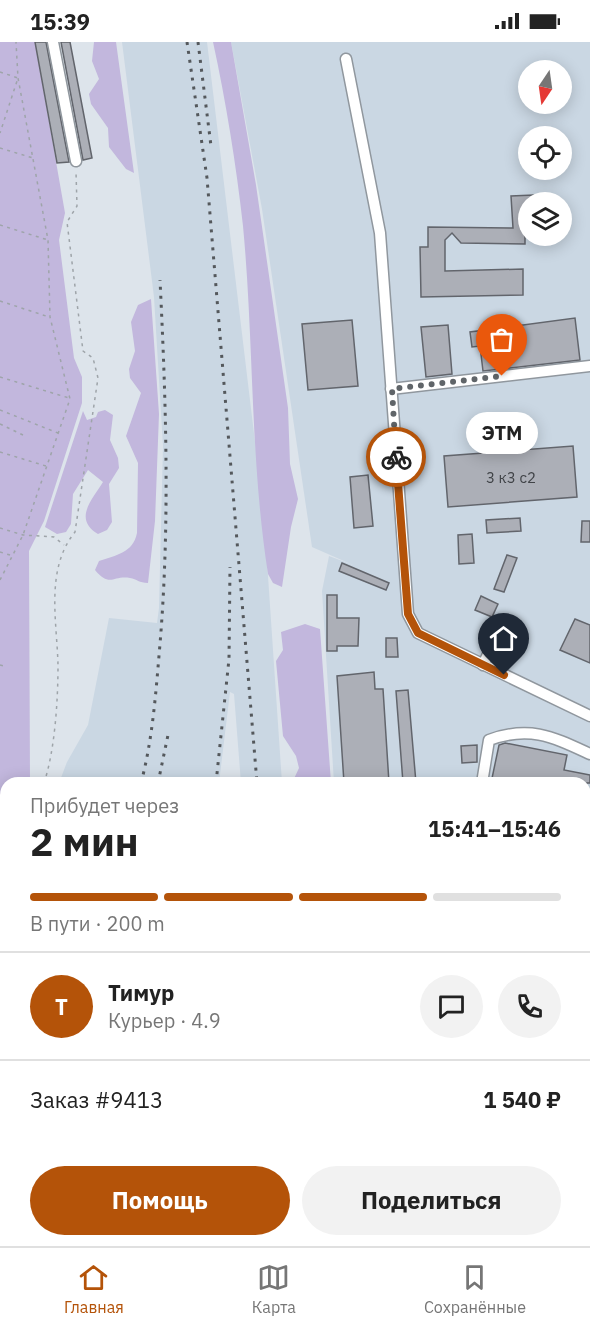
<!DOCTYPE html>
<html lang="ru">
<head>
<meta charset="utf-8">
<style>
	:root { --surface:#fff; --page:#f2f2f2; --text:#222; --muted:#767676; --line:#e0e0e0; --accent:#b45309 }
	body { margin:0; font-family:"IBM Plex Sans",sans-serif; background:var(--page); color:var(--text); height:100vh; display:flex; flex-direction:column; font-size:22px; white-space:nowrap }
	* { box-sizing:border-box; margin:0 }
	p { font-size:20px; color:var(--muted) }
	.icon { flex:none; width:33px; height:33px; fill:none; stroke:currentColor; stroke-width:2; stroke-linecap:round; stroke-linejoin:round }
	.map { position:relative; flex:1; overflow:hidden }
	.side { position:absolute; left:0px; top:735px; width:591px; height:470px; display:flex; flex-direction:column; background:var(--surface); border-radius:18px 18px 0 0; box-shadow:0 3px 15px #0003 }
	.side>* { flex:none }
	.needle { width:39px; rotate:193deg }
	.buttons { position:absolute; left:518px; top:18px; display:grid; gap:12px }
	.buttons a { display:grid; place-items:center; width:54px; height:54px; border-radius:50%; background:var(--surface); box-shadow:0 3px 15px #0003; font-size:30px }
	.pin { position:absolute; display:grid; place-items:center; width:51px; height:51px; color:#fff; margin:-62px -26px; border-radius:50% 50% 50% 0; rotate:-45deg; box-shadow:0 0 6px #0007 }
	.pin .icon { rotate:45deg }
	.courier { position:absolute; display:grid; place-items:center; width:60px; height:60px; margin:-30px; border:4px solid #b45309; border-radius:50%; background:#fff; color:#222; box-shadow:0 2px 8px #0007 }
	.bubble { position:absolute; height:42px; border-radius:21px; background:var(--surface); box-shadow:0 3px 15px #0003; font-size:20px; font-weight:700; line-height:42px; text-align:center }
	.summary em { font-style:normal; font-weight:700 }
	.summary div { display:flex; flex-direction:column-reverse }
	.summary { display:flex; align-items:center; justify-content:space-between; height:102px; padding:0 30px }
	h1 { font-size:39px; font-weight:700; line-height:45px }
	.bar { display:grid; grid-template-columns:repeat(4,1fr); gap:9px 6px; align-content:center; height:72px; padding:0 30px }
	.bar i { height:8px; border-radius:4px; background:var(--line) }
	.bar .on { background:var(--accent) }
	.bar p { grid-column:span 4 }
	.line { display:flex; align-items:center; gap:15px; padding:0 30px; border-top:2px solid var(--line) }
	.line div { flex:1 }
	.round { display:grid; place-items:center; flex:none; width:63px; height:63px; border-radius:32px; background:var(--page) }
	.cta { display:flex; gap:12px; margin-top:auto; padding:12px 30px }
	.cta a { flex:1; height:69px; border-radius:36px; background:var(--accent); color:#fff; font-size:24px; font-weight:700; line-height:69px; text-align:center }
	.cta a+a { background:var(--page); color:var(--text) }
	.status { display:flex; justify-content:space-between; align-items:center; height:42px; padding:0 30px; background:var(--surface); direction:ltr }
	.status svg { height:16px; fill:currentColor }
	.tabs { display:flex; justify-content:space-around; align-items:center; height:84px; border-top:2px solid var(--line); background:var(--surface); font-size:16px; color:var(--muted) }
	.tabs a { display:grid; justify-items:center; gap:3px }
	.tabs .on { color:var(--accent) }
	.map>svg:first-child { display:block }
	.built { fill:#cad7e3; fill-rule:evenodd }
	.green { fill:#c2b7dd }
	.building { fill:#acafb7; stroke:#62656c; stroke-width:1.5 }
	.lines { fill:none; stroke-linecap:round; stroke-linejoin:round }
	.minor-casing { stroke:#90979e; stroke-width:13 }
	.path { stroke:#9ea4a9; stroke-width:1.5; stroke-dasharray:3 4.5; stroke-linecap:butt }
	.minor { stroke:#fff; stroke-width:10 }
	.rail { stroke:#54585c; stroke-width:3; stroke-dasharray:3 6; stroke-linecap:butt }
	.done { stroke:#606569; stroke-width:6; stroke-dasharray:0 10.8 }
	.route { stroke:#b45309; stroke-width:8 }
	.labels { text-anchor:middle; dominant-baseline:central; stroke-width:6; stroke-linejoin:round; paint-order:stroke }
	.number-label { font-size:15px; fill:#414448 }
</style>
</head>
<body>
<div class="status"><b>15:39</b><svg viewBox="0 0 49 12"><path d="M0 12V9h3v3zM5 12V6h3v6zM10 12V3h3v9zM15 12V0h3v12zM26 1h20v11H26zM47 4h2v5h-2z"/></svg></div>
<div class="map">
<svg width="590" height="1204" viewBox="0 0 590 1204">
	<rect width="100%" height="100%" fill="#dde4eb"/>
	<g class="built">
		<path d="M122,0H207L264,475L282,741H241L234,652L230,650L219,741H59L67,720L88,683L109,576L157,581L159,566L163,404L154,255Z"/>
		<path d="M231,0H590V1204H372V1198H585V741H334L322,549L329,514L353,523L312,505L262,167ZM528,28H561V62H528ZM528,94H561V128H528ZM528,160H561V194H528Z"/>
		<path d="M0,758L6,764V1198H190L219,1204H0Z"/>
	</g>
	<g class="green">
		<path d="M0,0H35L65,171L59,198L74,316L82,335V361L44,479L29,509L30,741H6V764L0,758Z"/>
		<path d="M94,0H116L134,131L126,127L109,105L108,86L91,62L89,52L99,37L92,19Z"/>
		<path d="M213,0H231L256,143L288,366L290,422L298,457L291,485L282,545L273,541L268,532C250,417 254,300 243,184C236,122 226,60 213,0Z"/>
		<path d="M151,257L159,372L155,479L148,541C139,541 137,537 130,536C113,533 110,546 95,528L99,519C116,513 133,511 137,491L138,421L126,394L141,351L130,336L129,327L135,309L131,280L138,263Z"/>
		<path d="M105,368L113,373L110,398L118,416L119,426L109,442L112,480L107,488L98,492C73,477 92,458 103,440L88,428L73,452L71,482L66,490L57,492L45,485L83,369L87,378L96,375L98,370Z"/>
		<path d="M305,582L320,587L331,741H292L299,726L296,714L283,694L276,619L283,608L281,590Z"/>
	</g>
	<g class="building">
		<path d="M35,0H46L69,120L57,121Z"/>
		<path d="M61,0H70L92,116L83,118Z"/>
		<path d="M534,153V160H528V176H525V202L461,201L452,191L445,198V229L523,227V253L421,255L420,205H428V185L513,186L511,154Z"/>
		<path d="M575,276L580,318L483,329L480,304L472,305L470,290Z"/>
		<path d="M352,278L358,344L308,348L302,282Z"/>
		<path d="M448,283L452,332L426,335L421,285Z"/>
		<path d="M573,404L577,455L448,465L444,414Z"/>
		<path d="M368,433L373,484L354,486L350,435Z"/>
		<path d="M520,476L521,489L487,491L486,478Z"/>
		<path d="M582,479H590V500H581Z"/>
		<path d="M472,492L474,521L459,522L458,493Z"/>
		<path d="M507,513L517,516L504,550L494,547Z"/>
		<path d="M342,521L389,541L386,548L339,529Z"/>
		<path d="M327,553H337V576H359L358,604H337V609H327Z"/>
		<path d="M481,554L498,562L492,575L475,568Z"/>
		<path d="M575,577L590,583V621L560,608Z"/>
		<path d="M386,596H397L398,615H386Z"/>
		<path d="M374,630L375,647H383L389,741H344L337,634Z"/>
		<path d="M408,648L416,741H403L396,649Z"/>
		<path d="M505,701L567,713L564,728L590,733V741H491L499,703Z"/>
		<path d="M477,703V720L462,721L461,704Z"/>
	</g>
	<g class="lines">
		<defs>
			<g id="minor">
				<path d="M53,0L76,119"/>
				<path d="M346,17L380,191L408,572L418,591L590,674"/>
				<path d="M391,347L590,324"/>
				<path d="M483,623L499,589"/>
				<path d="M482,741L489,698C530,683 553,695 590,712"/>
				<path d="M585,825L590,826"/>
				<path d="M585,1007L590,1008"/>
			</g>
		</defs>
		<use href="#minor" class="minor-casing"/>
		<g class="path">
			<path d="M0,30L18,36L0,91"/>
			<path d="M0,106L33,116"/>
			<path d="M0,183L48,198"/>
			<path d="M0,259L49,275"/>
			<path d="M0,335L69,356"/>
			<path d="M0,368L58,391"/>
			<path d="M0,382L23,393"/>
			<path d="M0,410L46,424"/>
			<path d="M0,486L23,493L54,495L64,503"/>
			<path d="M0,510L13,514"/>
			<path d="M0,538L23,493L70,357L50,275L48,198L18,36L16,0"/>
			<path d="M0,623L7,625"/>
			<path d="M44,741C55,708 58,658 58,623C57,579 45,527 75,490L98,336L93,316L83,309L67,180L77,164L76,130"/>
			<path d="M0,831L6,823"/>
		</g>
		<use href="#minor" class="minor"/>
		<g class="rail">
			<path d="M187,0L207,136L257,741"/>
			<path d="M198,0L211,104"/>
			<path d="M141,741C153,696 156,648 160,602C170,480 166,360 160,238"/>
			<path d="M158,741L168,693"/>
			<path d="M216,741L229,617L230,525"/>
			<path d="M0,953L6,946"/>
			<path d="M0,976L6,968"/>
			<path d="M0,990L6,981"/>
			<path d="M0,1100L6,1094"/>
			<path d="M0,1151L6,1144"/>
			<path d="M292,1198V1204"/>
			<path d="M31,1204L32,1198"/>
			<path d="M154,1204L155,1198"/>
		</g>
	</g>
	<g class="lines">
		<path class="done" d="M396,415L392,347L502,334"/>
		<path class="route" d="M396,415L408,572L418,591L504,633"/>
	</g>
	<g class="labels">
		<g class="number-label">
			<text x="511" y="435">3 к3 с2</text>
		</g>
	</g>
</svg>
<div class="buttons">
<a><svg class="needle" viewBox="-14 -14 28 28"><path d="M0-13l5 13h-10z" fill="#e53935"/><path d="M0 13l5-13h-10z" fill="#767676"/></svg></a>
<a><svg class="icon" aria-label="locate" viewBox="0 0 24 24"><circle cx="12" cy="12" r="6"/><path d="M12 2v4M12 18v4M2 12h4M18 12h4"/></svg></a>
<a><svg class="icon" aria-label="layers" viewBox="0 0 24 24"><path d="M12 4l9 5-9 5-9-5zM3 14l9 5 9-5"/></svg></a>
</div>
<div class="pin" style="left:502px;top:334px;background:#ea580c"><svg class="icon" aria-label="bag" viewBox="0 0 24 24"><path d="M5 8h14l-1 12H6zM9 8a3 3 0 0 1 6 0"/></svg></div>
<div class="pin" style="left:504px;top:633px;background:#1f2937"><svg class="icon" aria-label="home" viewBox="0 0 24 24"><path d="M3 11l9-7 9 7M6 9v11h12V9"/></svg></div>
<div class="courier" style="left:396px;top:415px"><svg class="icon" aria-label="bike" viewBox="0 0 24 24"><circle cx="6" cy="16" r="4"/><circle cx="18" cy="16" r="4"/><path d="M6 16l4-8h5l3 8M10 8l3 8H6M13 5h3"/></svg></div>
<div class="bubble" style="left:466px;top:370px;width:72px">ЭТМ</div>
<section class="side">
<div class="summary"><div><h1>2 мин</h1><p>Прибудет через</p></div><em>15:41–15:46</em></div>
<div class="bar"><i class="on"></i><i class="on"></i><i class="on"></i><i></i><p>В пути · 200 m</p></div>
<div class="line" style="height:108px"><b class="round" style="background:var(--accent);color:#fff">Т</b><div><b>Тимур</b><p>Курьер · 4.9</p></div><a class="round"><svg class="icon" aria-label="chat" viewBox="0 0 24 24"><path d="M4 5h16v11H9l-5 4z"/></svg></a><a class="round"><svg class="icon" aria-label="phone" viewBox="0 0 24 24"><path d="M5 4h4l2 5-3 2q2 4 5 5l2-3 5 2v4C11 20 4 13 5 4z"/></svg></a></div>
<div class="line" style="height:78px"><div>Заказ #9413</div><b>1 540 ₽</b></div>
<div class="cta"><a>Помощь</a><a>Поделиться</a></div>
</section>
</div>
<nav class="tabs">
<a class="on"><svg class="icon" aria-label="home" viewBox="0 0 24 24"><path d="M3 11l9-7 9 7M6 9v11h12V9"/></svg>Главная</a>
<a><svg class="icon" aria-label="map" viewBox="0 0 24 24"><path d="M3 6l6-2 6 2 6-2v14l-6 2-6-2-6 2zM9 4v14M15 6v14"/></svg>Карта</a>
<a><svg class="icon" aria-label="saved" viewBox="0 0 24 24"><path d="M7 4h10v16l-5-4-5 4z"/></svg>Сохранённые</a>
</nav>
</body>
</html>
